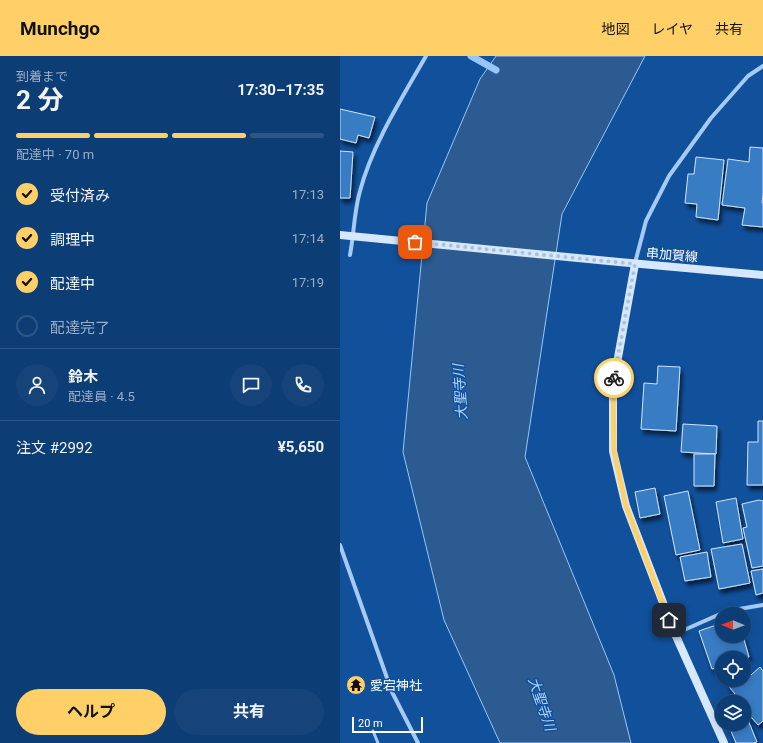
<!DOCTYPE html>
<html lang="ja">
<head>
<meta charset="utf-8">
<style>
	:root { --surface:#0d3d75; --page:#16447a; --text:#f1f3f6; --muted:#9aaec5; --line:#2d5687; --accent:#ffcf68 }
	body { margin:0; font-family:Roboto,"Noto Sans JP",sans-serif; background:var(--page); color:var(--text); height:100vh; display:flex; flex-direction:column; font-size:15px; white-space:nowrap }
	* { box-sizing:border-box; margin:0 }
	p { font-size:13px; color:var(--muted) }
	.icon { flex:none; width:22px; height:22px; fill:none; stroke:currentColor; stroke-width:2; stroke-linecap:round; stroke-linejoin:round }
	.map { position:relative; flex:1; overflow:hidden }
	.details { display:flex; flex-direction:column; background:var(--surface); width:340px }
	.details>* { flex:none }
	.needle { width:26px; rotate:271deg }
	.controls { position:absolute; left:375px; top:551px; display:grid; gap:8px }
	.controls a { display:grid; place-items:center; width:36px; height:36px; border-radius:50%; background:var(--surface); box-shadow:0 2px 10px #0003,0 0 0 1px var(--line); font-size:20px }
	.scale { position:absolute; left:12px; bottom:10px; width:71px; box-sizing:border-box; padding-left:4px; border:2px solid #fff; border-top:0; font-size:11px; line-height:14px; white-space:nowrap; color:#fff; -webkit-text-stroke:3px #11519c; paint-order:stroke }
	.pin { position:absolute; display:grid; place-items:center; width:34px; height:34px; color:#fff; margin:-17px; border-radius:8px; box-shadow:0 2px 6px #0006 }
	.courier { position:absolute; display:grid; place-items:center; width:40px; height:40px; margin:-20px; border:3px solid #ffcf68; border-radius:50%; background:#fff; color:#222; box-shadow:0 1px 5px #0007 }
	.headline em { font-style:normal; font-weight:700 }
	.headline div { display:flex; flex-direction:column-reverse }
	.headline { display:flex; align-items:center; justify-content:space-between; height:68px; padding:0 16px }
	h1 { font-size:26px; font-weight:700; line-height:30px }
	.bar { display:grid; grid-template-columns:repeat(4,1fr); gap:6px 4px; align-content:center; height:48px; padding:0 16px }
	.bar i { height:5px; border-radius:3px; background:var(--line) }
	.bar .current { background:var(--accent) }
	.bar p { grid-column:span 4 }
	.line { display:flex; align-items:center; gap:10px; padding:0 16px; border-top:1px solid var(--line) }
	.line div { flex:1 }
	.round { display:grid; place-items:center; flex:none; width:42px; height:42px; border-radius:21px; background:var(--page) }
	ol { padding:0 16px; list-style:none }
	li { display:flex; align-items:center; gap:12px; height:44px }
	li p { margin-inline-start:auto }
	li .icon { padding:4px; border-radius:50%; background:var(--accent); color:#111; stroke-width:4 }
	li:last-child { color:var(--muted) }
	li i { width:22px; height:22px; border:2px solid var(--line); border-radius:50% }
	.button { display:flex; gap:8px; margin-top:auto; padding:8px 16px }
	.button a { flex:1; height:46px; border-radius:24px; background:var(--accent); color:#111; font-size:16px; font-weight:700; line-height:46px; text-align:center }
	.button a+a { background:var(--page); color:var(--text) }
	header { display:flex; align-items:center; gap:24px; box-sizing:border-box; height:56px; padding:0 20px; background:var(--accent); color:#111 }
	header strong { font-size:19px }
	nav { display:flex; gap:22px; margin-inline-start:auto; font-size:14px }
	main { display:flex; flex:1; min-height:0 }
	.map>svg:first-child { display:block }
	.water { fill:#2b5b91; stroke:#96c7f8 }
	.lines { fill:none; stroke-linecap:round; stroke-linejoin:round }
	.stream { stroke:#96c7f8; stroke-width:7 }
	.building { fill:#397bc3; stroke:#cde5fe; filter:url(#shadow) }
	.lane { stroke:#a5cbf5; stroke-width:3 }
	.street { stroke:#a5cbf5; stroke-width:4 }
	.secondary { stroke:#d5e8fd; stroke-width:8 }
	.done { stroke:#acc2dc; stroke-width:4; stroke-dasharray:0 7.2 }
	.route { stroke:#ffcf68; stroke-width:5 }
	.labels { text-anchor:middle; dominant-baseline:central; stroke-width:3; stroke-linejoin:round; paint-order:stroke }
	.street-label { font-size:13px; fill:#fff; stroke:#11519c }
	.poi-label { font-size:13px; fill:#fff; stroke:#11519c; text-anchor:start }
	.water-label { font-size:14px; font-style:italic; fill:#b1d5fb; stroke:#11519c }
</style>
</head>
<body>
<header>
<strong>Munchgo</strong>
<nav><a>地図</a><a>レイヤ</a><a>共有</a></nav>
</header>
<main>
<section class="details">
<div class="headline"><div><h1>2 分</h1><p>到着まで</p></div><em>17:30–17:35</em></div>
<div class="bar"><i class="current"></i><i class="current"></i><i class="current"></i><i></i><p>配達中 · 70 m</p></div>
<ol>
<li><svg class="icon" aria-label="check" viewBox="0 0 24 24"><path d="M5 12l5 5 9-10"/></svg>受付済み<p>17:13</p></li>
<li><svg class="icon" aria-label="check" viewBox="0 0 24 24"><path d="M5 12l5 5 9-10"/></svg>調理中<p>17:14</p></li>
<li><svg class="icon" aria-label="check" viewBox="0 0 24 24"><path d="M5 12l5 5 9-10"/></svg>配達中<p>17:19</p></li>
<li><i></i>配達完了</li>
</ol>
<div class="line" style="height:72px"><a class="round"><svg class="icon" aria-label="person" viewBox="0 0 24 24"><circle cx="12" cy="8" r="4"/><path d="M4 21q1-7 8-7t8 7"/></svg></a><div><b>鈴木</b><p>配達員 · 4.5</p></div><a class="round"><svg class="icon" aria-label="chat" viewBox="0 0 24 24"><path d="M4 5h16v11H9l-5 4z"/></svg></a><a class="round"><svg class="icon" aria-label="phone" viewBox="0 0 24 24"><path d="M5 4h4l2 5-3 2q2 4 5 5l2-3 5 2v4C11 20 4 13 5 4z"/></svg></a></div>
<div class="line" style="height:52px"><div>注文 #2992</div><b>¥5,650</b></div>
<div class="button"><a>ヘルプ</a><a>共有</a></div>
</section>
<div class="map">
<svg width="423" height="687" viewBox="0 0 423 687">
	<defs>
		<filter id="shadow"><feDropShadow dx="2.5" dy="4.5" stdDeviation="2" flood-color="#0009"/></filter>
	</defs>
	<rect width="100%" height="100%" fill="#11519c"/>
	<path class="water" d="M156,0H305L222,158L185,401L274,619L291,687H160L104,564L63,396L87,147L140,23Z"/>
	<g class="lines">
		<path class="stream" d="M131,0L156,14"/>
	</g>
	<g class="building">
		<path d="M0,53L35,61L29,82L18,79L16,87L0,83Z"/>
		<path d="M410,91L423,92V138L422,147H423V171L402,169L405,152L382,149L388,103L409,106Z"/>
		<path d="M0,95L13,96L10,142H0Z"/>
		<path d="M356,101L384,104L378,164L356,161L357,148L345,147L348,118H354Z"/>
		<path d="M318,310L340,311L336,375L301,373L304,327L317,328Z"/>
		<path d="M418,365H423V429H407L408,386H418Z"/>
		<path d="M343,368L377,370L376,398L341,396Z"/>
		<path d="M354,398H375L374,430H354Z"/>
		<path d="M315,432L320,458L300,462L295,436Z"/>
		<path d="M348,435L360,494L336,499L324,440Z"/>
		<path d="M396,442L403,483L383,487L376,446Z"/>
		<path d="M419,444L423,445V510L412,512L403,472L407,471L402,448Z"/>
		<path d="M402,488L410,527L379,533L371,493Z"/>
		<path d="M367,496L371,521L345,525L340,501Z"/>
		<path d="M423,513V537L416,539L411,515Z"/>
		<path d="M382,567V580H403L409,601L404,603L382,602V610L372,613L359,575Z"/>
		<path d="M420,611L423,615V665L418,669L404,653V646H398L393,640L395,638L387,628L392,624H404V614L406,612L411,619Z"/>
		<path d="M406,659L417,686L414,687H396L388,668H404V660Z"/>
	</g>
	<g class="lines">
		<path class="lane" d="M33,675L38,687"/>
		<g class="street">
			<path d="M10,199C14,178 14,156 20,135C32,89 62,42 86,0"/>
			<path d="M295,207L306,165L329,120L371,62L408,20L423,10"/>
			<path d="M0,489L52,636L78,687"/>
			<path d="M335,578L387,555L423,549"/>
		</g>
		<g class="secondary">
			<path d="M0,179L279,206L423,219"/>
			<path d="M295,208L273,329V395L286,450L335,578L384,687"/>
		</g>
	</g>
	<g class="lines">
		<path class="done" d="M75,186L295,208L274,322"/>
		<path class="route" d="M274,322L273,329L274,395L286,450L329,564"/>
	</g>
	<defs>
		<symbol id="temple-disc" viewBox="-11 -11 22 22"><circle r="9.5" fill="#ffcf68" stroke="#11519c"/><path d="M0-6L5-2H3V0L6.5 2.5H4V6H1.5V3h-3V6H-4V2.5H-6.5L-3 0V-2H-5Z" fill="#111"/></symbol>
	</defs>
	<g fill-rule="evenodd">
		<use href="#temple-disc" x="5" y="618" width="22" height="22"/>
	</g>
	<g class="labels">
		<g class="street-label">
			<text transform="translate(332 199) rotate(5)">串加賀線</text>
		</g>
		<g class="poi-label">
			<text x="30" y="629">愛宕神社</text>
		</g>
		<g class="water-label">
			<text transform="translate(120 336) rotate(-94)">大聖寺川</text>
			<text transform="translate(202 648) rotate(71)">大聖寺川</text>
		</g>
	</g>
</svg>
<div class="controls">
<a><svg class="needle" viewBox="-14 -14 28 28"><path d="M0-13l5 13h-10z" fill="#e53935"/><path d="M0 13l5-13h-10z" fill="#9aaec5"/></svg></a>
<a><svg class="icon" aria-label="locate" viewBox="0 0 24 24"><circle cx="12" cy="12" r="6"/><path d="M12 2v4M12 18v4M2 12h4M18 12h4"/></svg></a>
<a><svg class="icon" aria-label="layers" viewBox="0 0 24 24"><path d="M12 4l9 5-9 5-9-5zM3 14l9 5 9-5"/></svg></a>
</div>
<div class="scale">20 m</div>
<div class="pin" style="left:75px;top:186px;background:#ea580c"><svg class="icon" aria-label="bag" viewBox="0 0 24 24"><path d="M5 8h14l-1 12H6zM9 8a3 3 0 0 1 6 0"/></svg></div>
<div class="pin" style="left:329px;top:564px;background:#1f2937"><svg class="icon" aria-label="home" viewBox="0 0 24 24"><path d="M3 11l9-7 9 7M6 9v11h12V9"/></svg></div>
<div class="courier" style="left:274px;top:322px"><svg class="icon" aria-label="bike" viewBox="0 0 24 24"><circle cx="6" cy="16" r="4"/><circle cx="18" cy="16" r="4"/><path d="M6 16l4-8h5l3 8M10 8l3 8H6M13 5h3"/></svg></div>
</div>
</main>
</body>
</html>
